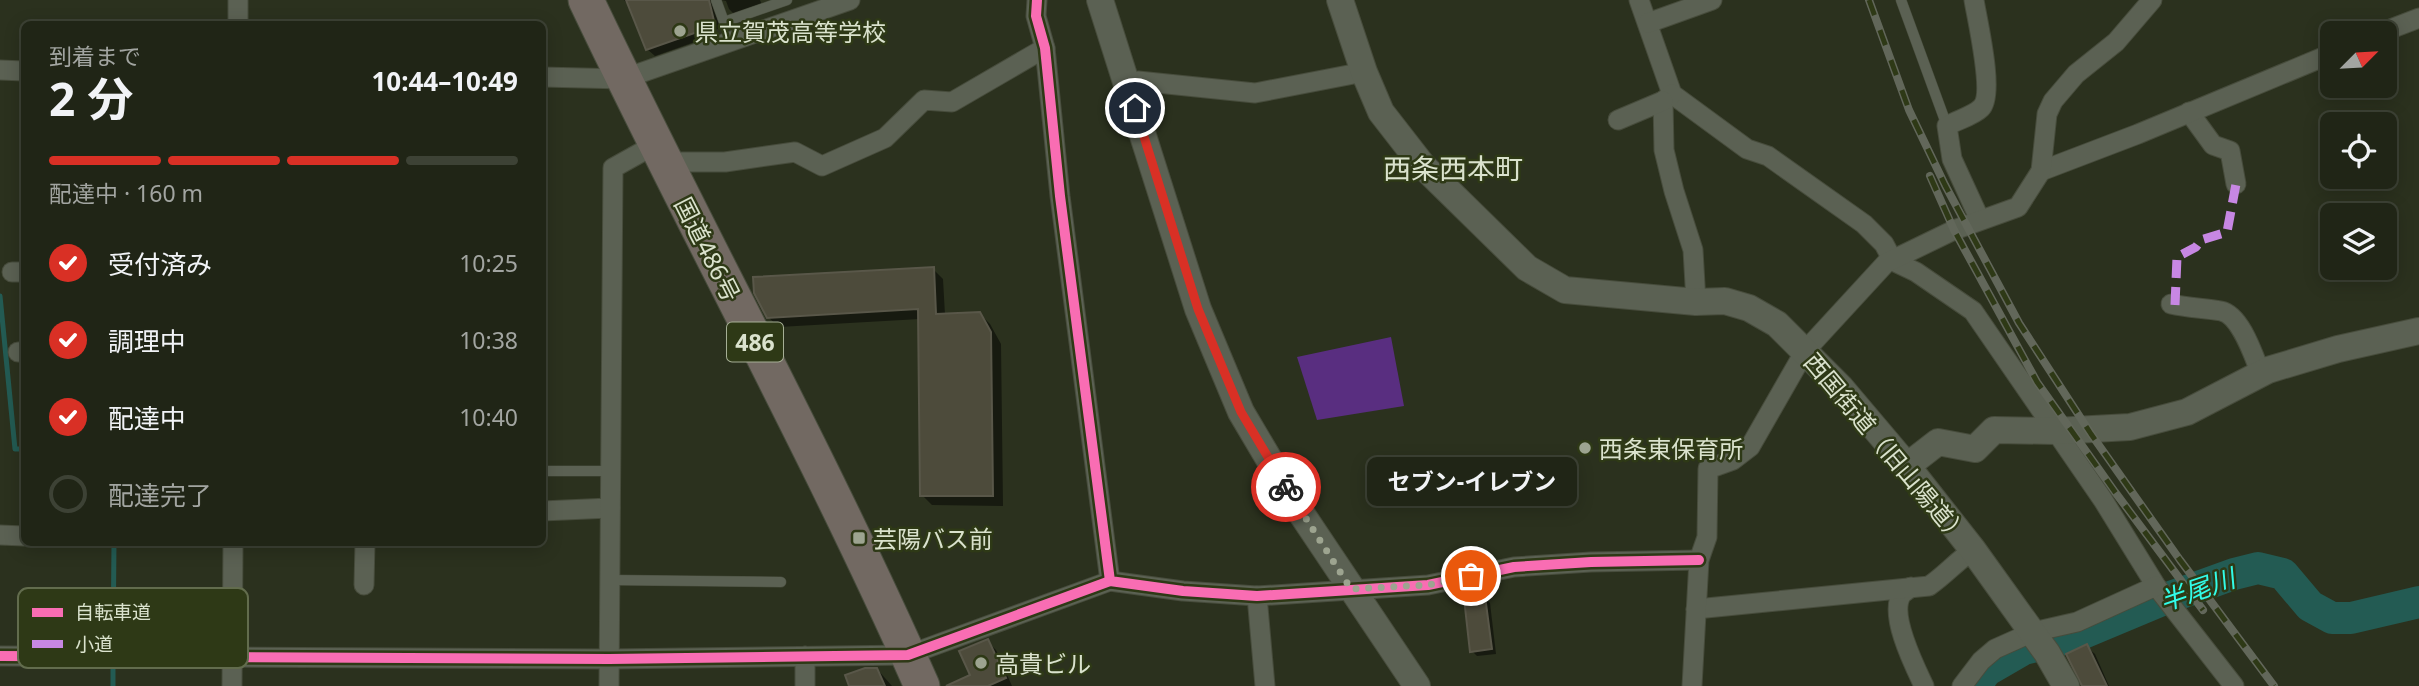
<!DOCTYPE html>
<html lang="ja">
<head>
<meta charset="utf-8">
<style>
	:root { --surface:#202516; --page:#282d1f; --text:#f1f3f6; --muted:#a2a5a1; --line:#3d4235; --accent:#d93025 }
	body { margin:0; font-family:"Noto Sans","Noto Sans JP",sans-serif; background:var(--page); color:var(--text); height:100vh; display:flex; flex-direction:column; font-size:26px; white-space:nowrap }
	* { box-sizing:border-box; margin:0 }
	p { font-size:23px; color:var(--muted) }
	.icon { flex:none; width:38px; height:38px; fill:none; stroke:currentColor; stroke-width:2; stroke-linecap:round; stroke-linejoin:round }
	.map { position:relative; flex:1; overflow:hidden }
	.side { position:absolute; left:21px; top:21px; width:525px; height:525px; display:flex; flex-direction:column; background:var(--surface); border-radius:10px; box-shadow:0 4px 18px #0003,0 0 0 2px var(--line) }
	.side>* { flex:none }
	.needle { width:46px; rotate:66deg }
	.tools { position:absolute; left:2320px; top:21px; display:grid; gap:14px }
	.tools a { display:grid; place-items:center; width:77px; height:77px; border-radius:10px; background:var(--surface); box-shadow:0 4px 18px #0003,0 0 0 2px var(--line); font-size:35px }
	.pin { position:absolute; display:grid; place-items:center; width:60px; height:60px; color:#fff; margin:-30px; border:4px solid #fff; border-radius:50%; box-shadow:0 2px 7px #0007 }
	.courier { position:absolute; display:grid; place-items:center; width:70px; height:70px; margin:-35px; border:5px solid #d93025; border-radius:50%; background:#fff; color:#222; box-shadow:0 2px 9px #0007 }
	.bubble { position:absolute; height:49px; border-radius:10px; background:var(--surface); box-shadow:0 4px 18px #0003,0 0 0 2px var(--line); font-size:23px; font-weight:700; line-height:49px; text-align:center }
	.overview em { font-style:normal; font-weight:700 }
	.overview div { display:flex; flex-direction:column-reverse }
	.overview { display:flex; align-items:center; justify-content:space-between; height:119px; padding:0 28px }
	h1 { font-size:46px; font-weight:700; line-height:52px }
	.bar { display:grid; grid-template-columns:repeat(4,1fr); gap:10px 7px; align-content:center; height:84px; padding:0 28px }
	.bar i { height:9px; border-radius:5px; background:var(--line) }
	.bar .on { background:var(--accent) }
	.bar p { grid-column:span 4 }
	ol { padding:0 28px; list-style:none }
	li { display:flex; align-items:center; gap:21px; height:77px }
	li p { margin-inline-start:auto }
	li .icon { padding:7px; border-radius:50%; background:var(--accent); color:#fff; stroke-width:4 }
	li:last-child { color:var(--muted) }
	li i { width:38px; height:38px; border:4px solid var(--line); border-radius:50% }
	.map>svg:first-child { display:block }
	.green { fill:#592e80 }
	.shadow { fill:#0007 }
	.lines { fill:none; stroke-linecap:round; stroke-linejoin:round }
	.stream { stroke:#235b53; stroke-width:5 }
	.river { stroke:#235b53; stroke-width:32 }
	.building { fill:#4d4b3b; stroke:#595749; stroke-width:2 }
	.lane-casing { stroke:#474c3c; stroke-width:11 }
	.street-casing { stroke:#474c3c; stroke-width:21 }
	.secondary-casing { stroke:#474c3c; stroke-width:28 }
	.highway-casing { stroke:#474c3c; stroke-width:37 }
	.lane { stroke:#5b6153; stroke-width:10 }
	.street { stroke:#5b6153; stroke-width:19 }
	.secondary { stroke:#5b6153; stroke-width:26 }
	.highway { stroke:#726962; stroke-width:35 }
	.rail-casing { stroke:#62675a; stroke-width:8 }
	.rail { stroke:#2e3916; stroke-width:5; stroke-dasharray:16; stroke-linecap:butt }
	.quiet { stroke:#c787e3; stroke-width:9; stroke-dasharray:18 9; stroke-linecap:butt }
	.cycleway-casing { stroke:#2e3916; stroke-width:15 }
	.cycleway { stroke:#f96db3; stroke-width:10 }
	.done { stroke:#9da490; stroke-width:7; stroke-dasharray:0 12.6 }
	.route { stroke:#d93025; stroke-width:9 }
	.poi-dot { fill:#9da490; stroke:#2e3916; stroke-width:2.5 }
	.labels { text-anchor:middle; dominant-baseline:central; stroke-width:5; stroke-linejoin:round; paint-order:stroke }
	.shield { fill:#2e3916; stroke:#a6af96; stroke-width:2 }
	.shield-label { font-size:23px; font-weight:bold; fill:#dae2cd }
	.poi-label { font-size:24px; fill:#dae2cd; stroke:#2e3916; text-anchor:start }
	.street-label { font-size:24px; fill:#dae2cd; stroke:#2e3916 }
	.water-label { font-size:26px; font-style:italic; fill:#31fce8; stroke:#2e3916 }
	.quarter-label { font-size:28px; fill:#dae2cd; stroke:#2e3916 }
	.key { fill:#2e3916; stroke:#626c4d; stroke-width:2 }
	.key-label { font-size:19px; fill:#dae2cd }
</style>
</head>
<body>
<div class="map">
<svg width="2419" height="686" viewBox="0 0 2419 686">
	<rect width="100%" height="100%" fill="#2b311e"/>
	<path class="green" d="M1391,337L1404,406L1317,420L1297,357Z"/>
	<g class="shadow">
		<path d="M624,0H721L715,8L720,28L705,34L706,38L655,56L647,49L631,7Z"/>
		<path d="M721,0H760L763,8L737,17L729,9L726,1Z"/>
		<path d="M933,269L943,279L945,315L979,313L990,324L1001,344L1003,506L932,505L922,495L920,319L779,327L768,317Z"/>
		<path d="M1485,598L1490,603L1496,654L1477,656L1472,651Z"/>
		<path d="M987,641L996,650L1012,686H953L973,675Z"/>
		<path d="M2087,647L2095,654L2109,686H2083Z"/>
		<path d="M877,669L892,686H851Z"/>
	</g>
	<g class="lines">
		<g class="stream">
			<path d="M0,296L15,449H24"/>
			<path d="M113,651L114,542"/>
			<path d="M113,686V661"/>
		</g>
		<path class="river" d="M1975,686L1986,671L2024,649L2076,636L2162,600L2234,574L2258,568L2283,574L2310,606L2332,618H2351L2419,602"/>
	</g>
	<g class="building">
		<path d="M626,0H709L714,21L699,27L700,31L646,50Z"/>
		<path d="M934,267L936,314L980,312L991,332L993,496H920L918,309L767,318L754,293L753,277Z"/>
		<path d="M1485,596L1492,649L1470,652L1464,598Z"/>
		<path d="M988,639L1006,678L988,686H946L970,675L959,651Z"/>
		<path d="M2087,644L2107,686H2082L2066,654Z"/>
		<path d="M865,668H877L885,686H849L845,675Z"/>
	</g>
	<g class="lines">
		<defs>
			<g id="lane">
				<path d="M716,0L724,22L787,0"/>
				<path d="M1901,0L1947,126"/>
				<path d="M542,471H611"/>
				<path d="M610,580L781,582"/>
			</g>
			<g id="street">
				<path d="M1037,0L1036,16L1045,48L1060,196L1110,581L1183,591L1257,596L1428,585L1514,567L1591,562L1699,560"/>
				<path d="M1639,0L1672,94L1747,149L1768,156L1864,224L1884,244L1893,261L1916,272L1973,311L2103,500L2156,586L2234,686"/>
				<path d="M1974,0C1977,19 1995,95 1981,108C1973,116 1957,120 1947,126L1952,159L1980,220"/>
				<path d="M1648,23L1712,0"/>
				<path d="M238,24V0"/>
				<path d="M2380,33L2419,18"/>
				<path d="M0,70L24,71"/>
				<path d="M542,77L623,79L850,0"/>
				<path d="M1127,83L1138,81L1255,93L1364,72"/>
				<path d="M1672,94L1663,101L1664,150L1674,191L1693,250L1696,302"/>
				<path d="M2189,112L2213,145L2230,151L2236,184"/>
				<path d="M1618,120L1663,101"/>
				<path d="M664,162H725L795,152L822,166L885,138L924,100L952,102L1045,48"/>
				<path d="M2041,171L2138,134L2333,53"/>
				<path d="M12,272H24"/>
				<path d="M2171,304C2188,308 2204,308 2221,311C2241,315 2254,357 2261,374"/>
				<path d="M18,352H24"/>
				<path d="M542,511L610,508"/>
				<path d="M0,535L24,536"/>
				<path d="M364,585L365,542"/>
				<path d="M1911,587C1910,588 1903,593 1902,594C1888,614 1915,667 1924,686"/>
				<path d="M1257,596L1265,686"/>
				<path d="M1696,609L1929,586C1945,575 1957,561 1973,550"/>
				<path d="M0,656L609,659L908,655L1110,581"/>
				<path d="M232,686L233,542"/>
				<path d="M609,686L613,168L656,144"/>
				<path d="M805,686V656"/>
				<path d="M1692,686L1699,560L1707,537L1708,469L1733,460L1750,447L1805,351L1886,263L1954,230L2018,207L2041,171L2047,114L2053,101L2076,74L2116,42L2152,0"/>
				<path d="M1962,686L1981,661L1995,649L2033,632L2077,622L2156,586"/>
			</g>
			<g id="secondary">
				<path d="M1100,0L1198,309L1241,412L1299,510L1417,686"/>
				<path d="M1340,0L1364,72L1381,112L1423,166L1527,268L1565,290L1696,302L1725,301L1749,308L1777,324L1841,388L1907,466L1973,550L2047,653L2066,686"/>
				<path d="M1907,466L1938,442L1975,449L1994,430L2055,431L2130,427L2187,412L2268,370L2338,349L2419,331"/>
			</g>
			<path id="highway" d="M586,0C695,230 819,453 922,686"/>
		</defs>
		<use href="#lane" class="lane-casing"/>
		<use href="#street" class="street-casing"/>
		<use href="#secondary" class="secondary-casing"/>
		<use href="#highway" class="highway-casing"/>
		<use href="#lane" class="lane"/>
		<use href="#street" class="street"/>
		<use href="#secondary" class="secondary"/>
		<use href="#highway" class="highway"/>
		<defs>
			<g id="rail">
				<path d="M1869,0L1909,110L1945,185L2019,323L2091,434L2180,560L2274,686"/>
				<path d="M1930,176L1954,230L2037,382L2115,492L2203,610"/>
			</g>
		</defs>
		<use href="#rail" class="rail-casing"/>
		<use href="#rail" class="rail"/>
		<path class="quiet" d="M2175,305L2177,257L2196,247L2201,240L2227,232L2236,184"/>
		<defs>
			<g id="cycleway">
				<path d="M1037,0L1036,16L1045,48L1060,196L1110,581L1183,591L1257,596L1428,585L1514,567L1591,562L1699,560"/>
				<path d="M0,656L609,659L908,655L1110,581"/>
			</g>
		</defs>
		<use href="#cycleway" class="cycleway-casing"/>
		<use href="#cycleway" class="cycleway"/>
	</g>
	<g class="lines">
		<path class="done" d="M1286,487L1351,589L1428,585L1471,576"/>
		<path class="route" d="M1135,108L1198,309L1241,412L1286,487"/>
	</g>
	<g class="poi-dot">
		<circle cx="680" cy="31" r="7"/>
		<circle cx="1585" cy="448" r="7"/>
		<rect x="852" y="531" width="14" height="14" rx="3.5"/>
		<circle cx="981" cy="663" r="7"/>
	</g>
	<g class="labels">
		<rect class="shield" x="727" y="322.5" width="56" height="39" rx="5"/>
		<g class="shield-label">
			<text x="755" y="342">486</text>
		</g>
		<g class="poi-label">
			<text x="694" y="31">県立賀茂高等学校</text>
			<text x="1599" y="448">西条東保育所</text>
			<text x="873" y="538">芸陽バス前</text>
			<text x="995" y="663">高貴ビル</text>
		</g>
		<g class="street-label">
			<text transform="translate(708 249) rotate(63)">国道486号</text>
			<text transform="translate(1887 448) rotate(50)">西国街道（旧山陽道）</text>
		</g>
		<g class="water-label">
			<text transform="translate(2197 589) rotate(-19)">半尾川</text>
		</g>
		<g class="quarter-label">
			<text x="1453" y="168">西条西本町</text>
		</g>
	</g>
	<rect x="18" y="588" width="230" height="80" rx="10" class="key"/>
	<rect x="32" y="608" width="31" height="9" fill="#f96db3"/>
	<rect x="32" y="640" width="31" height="8" fill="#c787e3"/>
	<g class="key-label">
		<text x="75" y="619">自転車道</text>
		<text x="75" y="651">小道</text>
	</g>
</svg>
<div class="tools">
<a><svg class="needle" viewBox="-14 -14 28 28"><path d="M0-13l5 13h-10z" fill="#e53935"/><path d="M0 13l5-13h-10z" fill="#a2a5a1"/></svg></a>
<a><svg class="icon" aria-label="locate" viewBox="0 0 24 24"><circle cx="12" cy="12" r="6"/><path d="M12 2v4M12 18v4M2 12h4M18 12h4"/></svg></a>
<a><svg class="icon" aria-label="layers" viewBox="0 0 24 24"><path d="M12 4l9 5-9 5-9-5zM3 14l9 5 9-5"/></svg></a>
</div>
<div class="pin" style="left:1471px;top:576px;background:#ea580c"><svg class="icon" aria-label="bag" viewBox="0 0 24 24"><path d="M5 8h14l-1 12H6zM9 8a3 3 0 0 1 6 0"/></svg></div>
<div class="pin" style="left:1135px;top:108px;background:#1f2937"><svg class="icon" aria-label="home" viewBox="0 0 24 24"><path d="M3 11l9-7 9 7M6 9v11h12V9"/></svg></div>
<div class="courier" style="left:1286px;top:487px"><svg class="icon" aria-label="bike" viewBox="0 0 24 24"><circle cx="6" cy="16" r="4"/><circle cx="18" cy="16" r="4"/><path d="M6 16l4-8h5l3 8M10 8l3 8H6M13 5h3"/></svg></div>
<div class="bubble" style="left:1367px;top:457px;width:210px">セブン-イレブン</div>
<section class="side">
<div class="overview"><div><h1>2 分</h1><p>到着まで</p></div><em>10:44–10:49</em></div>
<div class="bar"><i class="on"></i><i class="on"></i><i class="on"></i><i></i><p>配達中 · 160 m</p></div>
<ol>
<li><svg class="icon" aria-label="check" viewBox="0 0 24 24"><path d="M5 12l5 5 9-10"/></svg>受付済み<p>10:25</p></li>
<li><svg class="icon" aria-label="check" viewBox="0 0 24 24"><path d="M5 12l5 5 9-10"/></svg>調理中<p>10:38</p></li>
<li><svg class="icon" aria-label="check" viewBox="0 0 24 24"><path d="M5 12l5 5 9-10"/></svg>配達中<p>10:40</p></li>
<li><i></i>配達完了</li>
</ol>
</section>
</div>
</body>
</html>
